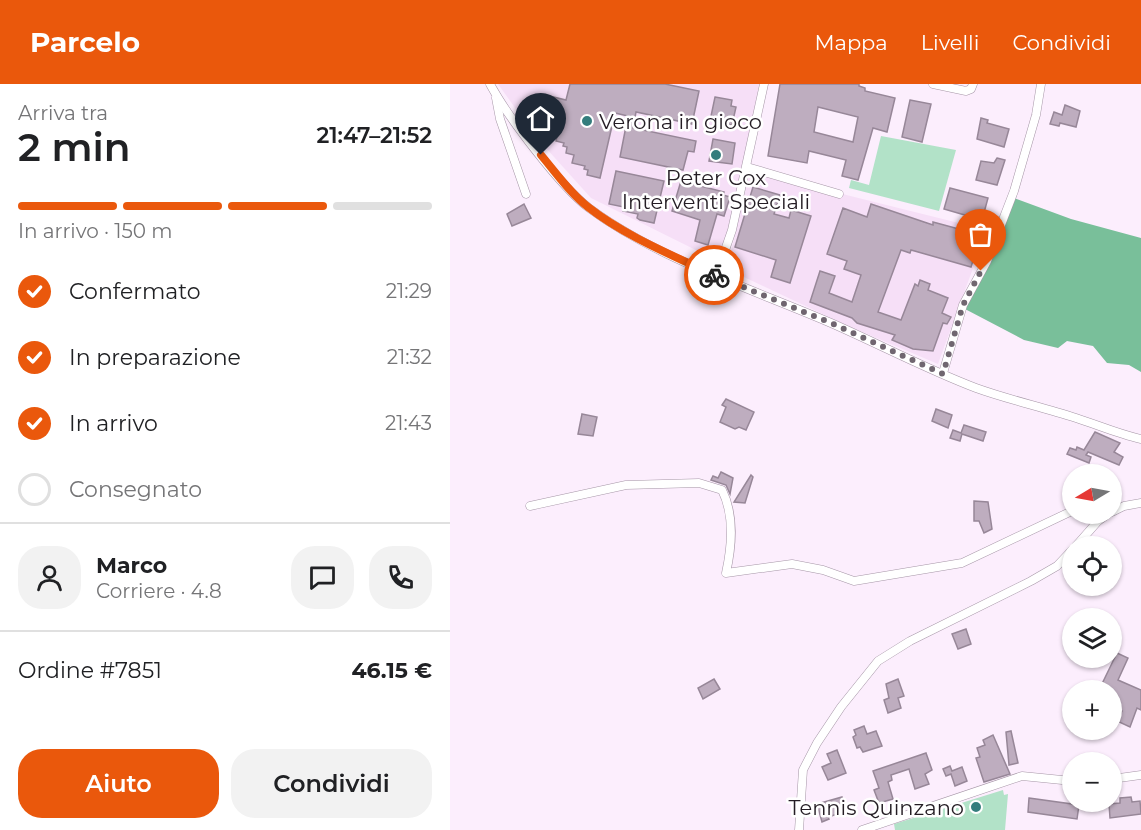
<!DOCTYPE html>
<html lang="it">
<head>
<meta charset="utf-8">
<style>
	:root { --surface:#fff; --page:#f2f2f2; --text:#202124; --muted:#757577; --line:#e0e0e0; --accent:#ea580c }
	body { margin:0; font-family:Montserrat,sans-serif; background:var(--page); color:var(--text); height:100vh; display:flex; flex-direction:column; font-size:22px; white-space:nowrap }
	* { box-sizing:border-box; margin:0 }
	p { font-size:20px; color:var(--muted) }
	.icon { flex:none; width:33px; height:33px; fill:none; stroke:currentColor; stroke-width:2; stroke-linecap:round; stroke-linejoin:round }
	.map { position:relative; flex:1; overflow:hidden }
	.side { display:flex; flex-direction:column; background:var(--surface); width:450px }
	.side>* { flex:none }
	.needle { width:39px; rotate:260deg }
	.tools { position:absolute; left:612px; top:380px; display:grid; gap:12px }
	.tools a { display:grid; place-items:center; width:60px; height:60px; border-radius:50%; background:var(--surface); box-shadow:0 2px 4px #0004; font-size:30px }
	.pin { position:absolute; display:grid; place-items:center; width:51px; height:51px; color:#fff; margin:-62px -26px; border-radius:50% 50% 50% 0; rotate:-45deg; box-shadow:0 0 6px #0007 }
	.pin .icon { rotate:45deg }
	.courier { position:absolute; display:grid; place-items:center; width:60px; height:60px; margin:-30px; border:4px solid #ea580c; border-radius:50%; background:#fff; color:#222; box-shadow:0 2px 8px #0007 }
	.summary em { font-style:normal; font-weight:600 }
	.summary div { display:flex; flex-direction:column-reverse }
	.summary { display:flex; align-items:center; justify-content:space-between; height:102px; padding:0 18px }
	h1 { font-size:39px; font-weight:600; line-height:45px }
	.bar { display:grid; grid-template-columns:repeat(4,1fr); gap:9px 6px; align-content:center; height:72px; padding:0 18px }
	.bar i { height:8px; border-radius:4px; background:var(--line) }
	.bar .selected { background:var(--accent) }
	.bar p { grid-column:span 4 }
	.line { display:flex; align-items:center; gap:15px; padding:0 18px; border-top:2px solid var(--line) }
	.line div { flex:1 }
	.round { display:grid; place-items:center; flex:none; width:63px; height:63px; border-radius:24px; background:var(--page) }
	ol { padding:0 18px; list-style:none }
	li { display:flex; align-items:center; gap:18px; height:66px }
	li p { margin-inline-start:auto }
	li .icon { padding:6px; border-radius:50%; background:var(--accent); color:#fff; stroke-width:4 }
	li:last-child { color:var(--muted) }
	li i { width:33px; height:33px; border:3px solid var(--line); border-radius:50% }
	.primary-button { display:flex; gap:12px; margin-top:auto; padding:12px 18px }
	.primary-button a { flex:1; height:69px; border-radius:24px; background:var(--accent); color:#fff; font-size:24px; font-weight:600; line-height:69px; text-align:center }
	.primary-button a+a { background:var(--page); color:var(--text) }
	header { display:flex; align-items:center; gap:36px; box-sizing:border-box; height:84px; padding:0 30px; background:var(--accent); color:#fff }
	header strong { font-size:28px }
	nav { display:flex; gap:33px; margin-inline-start:auto; font-size:21px }
	main { display:flex; flex:1; min-height:0 }
	.map>svg:first-child { display:block }
	.built { fill:#f6dff7 }
	.green { fill:#b2e2c8 }
	.forest { fill:#79bf9a }
	.building { fill:#beadbf; stroke:#978798; stroke-width:1.5; fill-rule:evenodd }
	.lines { fill:none; stroke-linecap:round; stroke-linejoin:round }
	.street-casing { stroke:#a696a7; stroke-width:9 }
	.street { stroke:#fff; stroke-width:8 }
	.done { stroke:#706670; stroke-width:6; stroke-dasharray:0 10.8 }
	.route { stroke:#ea580c; stroke-width:8 }
	.poi-dot { fill:#347d7d; stroke:#fff; stroke-width:2 }
	.labels { text-anchor:middle; dominant-baseline:central; stroke-width:5; stroke-linejoin:round; paint-order:stroke }
	.poi-label { font-size:21px; fill:#241d24; stroke:#fff; text-anchor:start }
</style>
</head>
<body>
<header>
<strong>Parcelo</strong>
<nav><a>Mappa</a><a>Livelli</a><a>Condividi</a></nav>
</header>
<main>
<section class="side">
<div class="summary"><div><h1>2 min</h1><p>Arriva tra</p></div><em>21:47–21:52</em></div>
<div class="bar"><i class="selected"></i><i class="selected"></i><i class="selected"></i><i></i><p>In arrivo · 150 m</p></div>
<ol>
<li><svg class="icon" aria-label="check" viewBox="0 0 24 24"><path d="M5 12l5 5 9-10"/></svg>Confermato<p>21:29</p></li>
<li><svg class="icon" aria-label="check" viewBox="0 0 24 24"><path d="M5 12l5 5 9-10"/></svg>In preparazione<p>21:32</p></li>
<li><svg class="icon" aria-label="check" viewBox="0 0 24 24"><path d="M5 12l5 5 9-10"/></svg>In arrivo<p>21:43</p></li>
<li><i></i>Consegnato</li>
</ol>
<div class="line" style="height:108px"><a class="round"><svg class="icon" aria-label="person" viewBox="0 0 24 24"><circle cx="12" cy="8" r="4"/><path d="M4 21q1-7 8-7t8 7"/></svg></a><div><b>Marco</b><p>Corriere · 4.8</p></div><a class="round"><svg class="icon" aria-label="chat" viewBox="0 0 24 24"><path d="M4 5h16v11H9l-5 4z"/></svg></a><a class="round"><svg class="icon" aria-label="phone" viewBox="0 0 24 24"><path d="M5 4h4l2 5-3 2q2 4 5 5l2-3 5 2v4C11 20 4 13 5 4z"/></svg></a></div>
<div class="line" style="height:78px"><div>Ordine #7851</div><b>46.15 €</b></div>
<div class="primary-button"><a>Aiuto</a><a>Condividi</a></div>
</section>
<div class="map">
<svg width="691" height="746" viewBox="0 0 691 746">
	<rect width="100%" height="100%" fill="#fceefd"/>
	<g class="built">
		<path d="M48,0H309L299,55L270,178L141,114L86,53Z"/>
		<path d="M300,87L537,146L488,280L396,241L277,185Z"/>
	</g>
	<g class="green">
		<path d="M431,52L506,66L489,127L399,104L401,96L419,101Z"/>
		<path d="M553,706L554,711L558,710L555,746H445L444,740Z"/>
	</g>
	<path class="forest" d="M564,114L621,135L691,154V288L679,281L657,279L643,262L617,257L608,264L574,256L515,225Z"/>
	<g class="building">
		<path d="M120,0H215L249,7L242,40L186,28L183,44L246,57L244,68L238,67L233,86L170,73L178,32L165,29L150,94L137,91L138,86L134,85L135,82L122,79L124,71L116,69L117,63L113,62L114,59L106,57L112,32L87,26L91,10L116,16Z"/>
		<path d="M330,0H409V2L415,4V7L445,14L437,48L423,44L408,96L392,92L396,76L359,67L357,79L318,72ZM368,23L408,33L403,58L364,48Z"/>
		<path d="M265,13L282,16L281,22L286,23L282,41L260,37Z"/>
		<path d="M460,16L481,20L472,58L452,53Z"/>
		<path d="M615,21L630,27L626,43L610,39L609,42L600,40L604,28L612,31Z"/>
		<path d="M531,34L538,36L537,39L559,45L554,63L527,55Z"/>
		<path d="M263,55L285,59L282,80L259,77Z"/>
		<path d="M547,74L555,76L547,101L526,96L531,77L544,79Z"/>
		<path d="M166,87L214,97L204,139L190,136L187,134L188,130L173,127L174,123L159,120Z"/>
		<path d="M231,97L274,108L273,111L280,113L274,132L267,130L258,161L245,157L250,136L222,127Z"/>
		<path d="M303,103L330,111L324,130L339,134L341,126L361,132L340,199L321,193L326,176L285,163Z"/>
		<path d="M500,104L538,114L532,136L494,125Z"/>
		<path d="M74,120L81,134L62,142L57,130Z"/>
		<path d="M421,120L477,139L483,141V138L531,151L521,183L461,166L460,169L451,166L428,228L451,236L465,200L468,202L470,196L480,200L478,206L498,214L492,229L501,233L497,240L493,239L483,267L463,265L442,256L445,251L407,239L402,234L360,218L370,187L385,192L379,209L402,218L411,191L394,185L397,177L377,170L393,124L417,133Z"/>
		<path d="M276,315L304,328L296,346L289,343L285,345L270,338L276,323L272,321Z"/>
		<path d="M486,325L502,331L498,344L482,337Z"/>
		<path d="M132,330L147,333L143,352L128,350Z"/>
		<path d="M514,341L536,348L533,357L512,350L510,357L500,354L503,346L511,349Z"/>
		<path d="M645,348L670,359L664,368L673,373L669,381L638,368L636,371L641,373L639,379L617,370L620,364L626,366L627,363L634,366Z"/>
		<path d="M271,388L283,394L280,410L276,401L261,396L263,392L268,394Z"/>
		<path d="M301,391L303,393L295,419L284,418Z"/>
		<path d="M524,417L538,418L542,445L534,449L529,437H524Z"/>
		<path d="M516,545L521,560L508,565L502,550Z"/>
		<path d="M667,569L678,574L668,596L691,606V626L687,624L680,643L667,637L672,627L662,622V606H649Z"/>
		<path d="M264,595L270,605L253,615L248,604Z"/>
		<path d="M448,595L454,612L448,614L451,624L438,629L434,616L439,614L436,600Z"/>
		<path d="M414,642L417,650L426,647L432,662L413,668L410,663L407,664L403,653L406,651L404,646Z"/>
		<path d="M561,647L568,679L559,681L556,648Z"/>
		<path d="M543,651L560,690L534,698L526,674L530,673L527,664L535,661L533,656Z"/>
		<path d="M387,666L396,689L378,696L372,683L381,679L377,670Z"/>
		<path d="M476,669L482,686L475,690L479,700L465,705L459,685L441,691L442,696L438,698L443,715L429,719L424,706L429,704L423,687Z"/>
		<path d="M500,682L502,687L512,683L517,697L505,702L501,690L496,692L493,685Z"/>
		<path d="M392,713L397,727L378,733L379,735L372,738L367,720Z"/>
		<path d="M681,713L682,718L690,717L691,730L660,734L659,720L670,719V714Z"/>
		<path d="M579,714L629,721L627,735L578,728Z"/>
	</g>
	<g class="lines">
		<defs>
			<g id="street">
				<path d="M40,0C58,33 110,102 139,124C208,175 302,205 381,239C429,260 476,285 526,304C559,316 593,323 626,334C648,341 668,350 691,355"/>
				<path d="M483,0L516,7L521,5L523,0"/>
				<path d="M46,14L50,35L76,110"/>
				<path d="M297,83L389,110"/>
				<path d="M266,192L282,146L314,0"/>
				<path d="M493,289L513,221L537,177L564,107L586,31L591,0"/>
				<path d="M80,422L176,401L249,399L272,406C285,432 282,462 276,489L342,480L373,486L404,497L512,479L622,427"/>
				<path d="M662,428L674,422L691,419"/>
				<path d="M632,429L639,431L648,437"/>
				<path d="M626,462L648,437L659,429"/>
				<path d="M662,695L691,691"/>
				<path d="M349,746L353,686L367,659L391,623L428,577L460,557L581,497L607,482L622,466"/>
				<path d="M412,746L572,692L622,697"/>
			</g>
		</defs>
		<use href="#street" class="street-casing"/>
		<use href="#street" class="street"/>
	</g>
	<g class="lines">
		<path class="done" d="M264,191L381,239L493,290L513,221L531,187"/>
		<path class="route" d="M91,71C106,89 120,109 138,123C175,152 222,171 264,191"/>
	</g>
	<g class="poi-dot">
		<circle cx="137" cy="37" r="6"/>
		<circle cx="266" cy="71" r="6"/>
		<circle cx="526" cy="723" r="6"/>
	</g>
	<g class="labels">
		<g class="poi-label">
			<text x="149" y="37">Verona in gioco</text>
			<text x="266" y="93" text-anchor="middle">Peter Cox<tspan x="266" dy="24">Interventi Speciali</tspan></text>
			<text x="514" y="723" text-anchor="end">Tennis Quinzano</text>
		</g>
	</g>
</svg>
<div class="tools">
<a><svg class="needle" viewBox="-14 -14 28 28"><path d="M0-13l5 13h-10z" fill="#e53935"/><path d="M0 13l5-13h-10z" fill="#757577"/></svg></a>
<a><svg class="icon" aria-label="locate" viewBox="0 0 24 24"><circle cx="12" cy="12" r="6"/><path d="M12 2v4M12 18v4M2 12h4M18 12h4"/></svg></a>
<a><svg class="icon" aria-label="layers" viewBox="0 0 24 24"><path d="M12 4l9 5-9 5-9-5zM3 14l9 5 9-5"/></svg></a>
<a>+</a>
<a>−</a>
</div>
<div class="pin" style="left:531px;top:187px;background:#ea580c"><svg class="icon" aria-label="bag" viewBox="0 0 24 24"><path d="M5 8h14l-1 12H6zM9 8a3 3 0 0 1 6 0"/></svg></div>
<div class="pin" style="left:91px;top:71px;background:#1f2937"><svg class="icon" aria-label="home" viewBox="0 0 24 24"><path d="M3 11l9-7 9 7M6 9v11h12V9"/></svg></div>
<div class="courier" style="left:264px;top:191px"><svg class="icon" aria-label="bike" viewBox="0 0 24 24"><circle cx="6" cy="16" r="4"/><circle cx="18" cy="16" r="4"/><path d="M6 16l4-8h5l3 8M10 8l3 8H6M13 5h3"/></svg></div>
</div>
</main>
</body>
</html>
